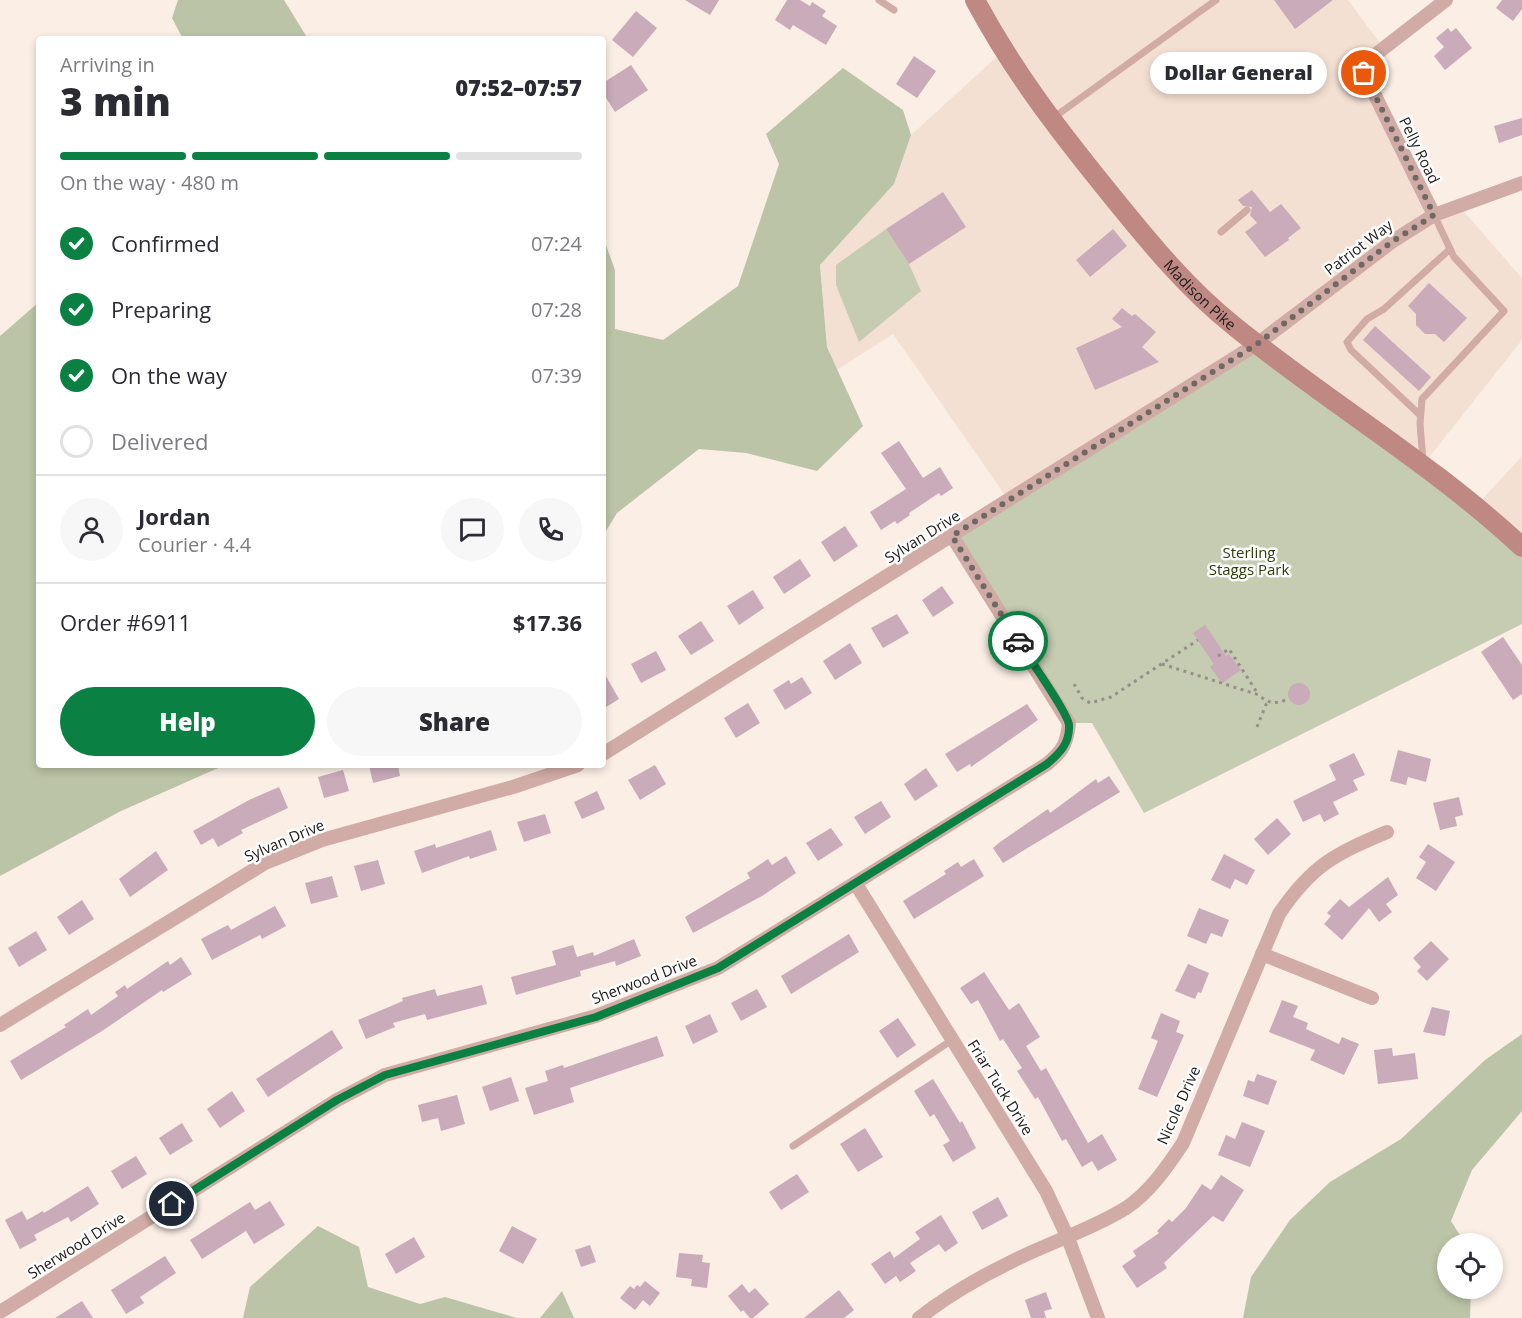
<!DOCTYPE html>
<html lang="en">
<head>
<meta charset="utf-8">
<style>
	:root { --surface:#fff; --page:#f7f7f7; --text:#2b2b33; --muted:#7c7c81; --line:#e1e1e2; --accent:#0b8043 }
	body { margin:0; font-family:"Open Sans",sans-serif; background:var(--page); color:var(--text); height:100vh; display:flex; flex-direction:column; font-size:22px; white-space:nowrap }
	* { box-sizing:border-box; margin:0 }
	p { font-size:20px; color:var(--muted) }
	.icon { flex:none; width:33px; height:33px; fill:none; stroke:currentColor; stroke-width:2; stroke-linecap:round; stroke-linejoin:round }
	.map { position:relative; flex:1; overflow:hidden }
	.panel { position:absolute; left:36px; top:36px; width:570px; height:732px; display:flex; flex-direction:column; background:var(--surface); border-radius:6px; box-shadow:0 3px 9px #0003 }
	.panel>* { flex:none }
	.fabs { position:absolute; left:1437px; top:1233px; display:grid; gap:12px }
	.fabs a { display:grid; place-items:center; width:66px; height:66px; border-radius:50%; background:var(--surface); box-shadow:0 3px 9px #0003; font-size:30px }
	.pin { position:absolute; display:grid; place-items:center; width:51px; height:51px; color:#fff; margin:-26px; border:3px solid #fff; border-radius:50%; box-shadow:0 2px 6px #0007 }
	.courier { position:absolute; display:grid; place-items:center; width:60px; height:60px; margin:-30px; border:4px solid #0b8043; border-radius:50%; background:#fff; color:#222; box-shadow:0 2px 8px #0007 }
	.bubble { position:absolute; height:42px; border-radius:21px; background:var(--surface); box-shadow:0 3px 9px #0003; font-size:20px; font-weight:800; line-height:42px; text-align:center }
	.headline em { font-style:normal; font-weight:800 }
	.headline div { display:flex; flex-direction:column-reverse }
	.headline { display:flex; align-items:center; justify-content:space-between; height:102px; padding:0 24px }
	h1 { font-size:39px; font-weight:800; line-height:45px }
	.bar { display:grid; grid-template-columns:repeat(4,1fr); gap:9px 6px; align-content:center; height:72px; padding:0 24px }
	.bar i { height:8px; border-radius:4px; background:var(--line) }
	.bar .active { background:var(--accent) }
	.bar p { grid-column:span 4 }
	.line { display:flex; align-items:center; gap:15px; padding:0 24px; border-top:2px solid var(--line) }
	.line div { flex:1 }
	.round { display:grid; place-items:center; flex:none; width:63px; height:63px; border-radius:32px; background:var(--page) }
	ol { padding:0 24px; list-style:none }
	li { display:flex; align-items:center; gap:18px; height:66px }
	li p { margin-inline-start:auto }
	li .icon { padding:6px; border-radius:50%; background:var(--accent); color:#fff; stroke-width:4 }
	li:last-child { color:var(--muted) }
	li i { width:33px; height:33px; border:3px solid var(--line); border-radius:50% }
	.primary-button { display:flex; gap:12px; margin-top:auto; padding:12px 24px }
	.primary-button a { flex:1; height:69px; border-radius:36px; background:var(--accent); color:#fff; font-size:24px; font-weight:800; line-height:69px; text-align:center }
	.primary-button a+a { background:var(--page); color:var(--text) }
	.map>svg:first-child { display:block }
	.built { fill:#f4e0d3 }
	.green { fill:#c5ccb2 }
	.forest { fill:#bcc4a7 }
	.building { fill:#c9abba }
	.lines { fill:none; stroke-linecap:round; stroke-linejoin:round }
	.path { stroke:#978f89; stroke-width:3; stroke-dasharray:3 4.5; stroke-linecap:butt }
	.service { stroke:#d1aba6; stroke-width:7 }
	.minor { stroke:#d1aba6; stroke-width:14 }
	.secondary { stroke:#bf8882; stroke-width:20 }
	.done { stroke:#6f6863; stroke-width:6; stroke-dasharray:0 10.8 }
	.route { stroke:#0b8043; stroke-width:8 }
	.labels { text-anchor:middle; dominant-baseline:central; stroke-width:5; stroke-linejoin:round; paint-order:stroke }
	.street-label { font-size:15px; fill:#24201d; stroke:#fdfdfd }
	.park-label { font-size:15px; fill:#323c0b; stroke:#fdfdfd }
</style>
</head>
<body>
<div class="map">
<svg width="1522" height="1318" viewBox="0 0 1522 1318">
	<rect width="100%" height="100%" fill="#faeee5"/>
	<g class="built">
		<path d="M975,0H1348L1383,47L1365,60L1434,214L1458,205L1522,278V340L1423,465L1009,501L893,334L837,370L827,346L820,265L894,184L911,135L1002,52Z"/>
		<path d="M1522,456V547L1476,506Z"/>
	</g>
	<g class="green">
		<path d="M886,229L909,264L921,291L859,342L836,285V265Z"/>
		<path d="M1257,344L1522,547V624L1144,813L1092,723H1069L952,536Z"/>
	</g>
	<g class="forest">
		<path d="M178,0H284L308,39H183L172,18Z"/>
		<path d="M843,68L903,110L911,135L894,184L820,265L827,347L863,426L817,471L746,453L699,449L617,513L603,536V237L615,270V329L663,340L738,286L779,164L766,134Z"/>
		<path d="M39,302V765H225L121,811L0,876V336Z"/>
		<path d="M1522,1034V1111L1472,1170L1451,1221L1465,1243L1448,1244V1288L1471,1289L1470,1318H1243L1251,1277L1290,1220L1330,1182L1401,1139L1485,1060Z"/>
		<path d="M318,1226L359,1247L368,1287L420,1304L445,1297L517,1318H243L250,1287Z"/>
		<path d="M562,1291L574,1318H540Z"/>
	</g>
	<g class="building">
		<path d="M685,0H719L710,15Z"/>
		<path d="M787,0H800L810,6L812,2L826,11L822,16L837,26L826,45L793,25L790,30L775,20Z"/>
		<path d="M1274,0H1333L1295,29Z"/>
		<path d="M1502,0H1522V9L1513,21L1496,8Z"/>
		<path d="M636,11L657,28L633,57L612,40Z"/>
		<path d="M1448,28L1451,32L1456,28L1472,48L1445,70L1434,56L1444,47L1436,38Z"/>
		<path d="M914,56L936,71L917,98L896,84Z"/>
		<path d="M631,65L648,90L615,112L603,93V83Z"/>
		<path d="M1522,118V135L1499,143L1494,126Z"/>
		<path d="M1252,190L1270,212L1281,204L1301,228L1288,238L1289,240L1265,257L1245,232L1257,223L1250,215L1252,207L1243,206L1238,200Z"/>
		<path d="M943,192L966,227L909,264L886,229Z"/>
		<path d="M1113,229L1127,246L1090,277L1076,260Z"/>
		<path d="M1429,283L1467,318L1444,342L1435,334H1425L1416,325V314L1408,306Z"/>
		<path d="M1122,308L1132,316L1135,314L1156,332L1142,347L1159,362L1095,390L1076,348L1122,327L1112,319Z"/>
		<path d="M1375,326L1431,377L1419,391L1363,340Z"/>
		<path d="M899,441L923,478L940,467L953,488L941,496L939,493L909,513L910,515L897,524L895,521L881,530L870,512L906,489L881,453Z"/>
		<path d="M845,526L858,546L834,562L821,542Z"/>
		<path d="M800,559L811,576L784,594L773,577Z"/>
		<path d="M942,586L954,603L933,617L922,600Z"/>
		<path d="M753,590L764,608L739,625L727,606Z"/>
		<path d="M897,614L909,633L883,648L871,628Z"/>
		<path d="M701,621L714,641L691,655L678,636Z"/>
		<path d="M1205,625L1226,656L1229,654L1241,670L1222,683L1210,667L1214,664L1193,633Z"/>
		<path d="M1503,637L1522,665V694L1513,700L1481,652Z"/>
		<path d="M850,643L862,663L835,680L823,661Z"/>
		<path d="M656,651L666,670L641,683L631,664Z"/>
		<path d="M603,671L619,699L603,709Z"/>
		<path d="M802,677L812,693L785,710L773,690L789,680L791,684Z"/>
		<circle cx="1299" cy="694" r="11"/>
		<path d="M748,703L760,723L736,738L724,718Z"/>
		<path d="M1027,704L1038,720L971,767L970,764L957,772L945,754Z"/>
		<path d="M1398,750L1431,759L1426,782L1408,777L1406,785L1390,781Z"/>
		<path d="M1354,753L1365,775L1353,780L1358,790L1333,802L1339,814L1324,822L1320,814L1303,822L1293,801L1336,780L1329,765Z"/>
		<path d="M369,765H398L400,776L373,783Z"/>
		<path d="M655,765L666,784L640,800L628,780Z"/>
		<path d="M926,768L938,786L915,801L904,784Z"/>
		<path d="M343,770L349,791L324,798L318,777Z"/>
		<path d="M1109,776L1120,792L1003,863L993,848L1000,842L1048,809L1050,813L1096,779L1098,783Z"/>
		<path d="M279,787L288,808L241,830L243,833L218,847L213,838L201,845L193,831L249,800Z"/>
		<path d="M597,791L605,809L582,819L574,802Z"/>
		<path d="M1459,797L1463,815L1455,817L1457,826L1440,830L1433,803Z"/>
		<path d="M881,801L891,817L865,834L854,817Z"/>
		<path d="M545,814L551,833L524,842L517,822Z"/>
		<path d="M1277,818L1291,834L1268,855L1254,839Z"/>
		<path d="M831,828L843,845L818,861L806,843Z"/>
		<path d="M491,830L497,850L470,859L469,856L422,873L414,851L435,844L436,848Z"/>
		<path d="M1428,844L1455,862L1436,891L1416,878L1426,862L1419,857Z"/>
		<path d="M156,851L168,870L130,897L119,879Z"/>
		<path d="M1224,854L1255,870L1247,885L1235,879L1230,889L1211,880Z"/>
		<path d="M786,856L796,873L762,896L693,933L685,917L750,878L747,873L768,859L772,865Z"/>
		<path d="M974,859L984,876L914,919L903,901L946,874L944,871L958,862L961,867Z"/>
		<path d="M378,860L385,884L361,891L354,866Z"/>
		<path d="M332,876L338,897L311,904L305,883Z"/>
		<path d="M1388,877L1398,895L1386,904L1392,912L1379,922L1369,908L1342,940L1324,924L1331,916L1327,913L1340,899L1349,907Z"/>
		<path d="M82,900L94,919L69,935L57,917Z"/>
		<path d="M275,906L286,926L262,939L260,935L212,960L201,939L228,925L231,930Z"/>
		<path d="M1199,908L1229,920L1222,937L1211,933L1206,944L1187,936Z"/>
		<path d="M36,931L47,950L19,967L8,948Z"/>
		<path d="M849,934L859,952L791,994L781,976Z"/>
		<path d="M634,939L641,956L616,966L615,961L580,971L581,976L516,995L511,977L556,965L552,951L573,945L577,957L593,952L594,956Z"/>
		<path d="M1431,941L1449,959L1427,981L1417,971L1421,967L1413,958Z"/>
		<path d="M181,957L192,974L163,992L162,990L102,1031L21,1080L10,1061L66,1027L64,1025L88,1009L91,1015L118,996L115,992L125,985L127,989L168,961L170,965Z"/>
		<path d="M1188,964L1209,973L1201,993L1198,992L1195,999L1175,991Z"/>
		<path d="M984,972L1009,1010L1019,1003L1040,1037L1026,1046L1041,1071L1046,1068L1088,1143L1102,1134L1117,1160L1098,1171L1092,1161L1082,1167L1066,1139L1062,1141L1038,1097L1035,1099L1017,1071L1022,1068L1003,1039L1000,1041L978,1000L971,1004L960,988Z"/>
		<path d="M482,985L487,1004L427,1020L425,1014L393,1023L395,1027L366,1039L358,1020L403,1001L402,998L435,989L437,996Z"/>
		<path d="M757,989L767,1007L741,1021L731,1003Z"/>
		<path d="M1282,1000L1298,1006L1293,1017L1308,1023L1306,1029L1339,1044L1342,1037L1359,1044L1344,1075L1310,1060L1315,1050L1269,1032Z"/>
		<path d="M1432,1007L1450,1011L1445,1036L1423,1032Z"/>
		<path d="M1161,1013L1180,1021L1176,1032L1184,1035L1157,1097L1138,1089L1158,1041L1151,1038Z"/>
		<path d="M710,1014L718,1032L693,1044L685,1026Z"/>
		<path d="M898,1018L916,1045L897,1058L879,1031Z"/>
		<path d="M332,1030L343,1048L268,1097L256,1079Z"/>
		<path d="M657,1036L664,1056L570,1088L574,1102L534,1115L525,1088L548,1081L545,1071L563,1065L564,1068Z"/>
		<path d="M1392,1048L1393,1056L1415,1053L1418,1079L1378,1084L1374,1050Z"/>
		<path d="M1257,1074L1277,1081L1268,1105L1243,1096L1248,1080L1254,1082Z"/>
		<path d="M511,1077L519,1101L490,1111L482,1087Z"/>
		<path d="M933,1079L960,1123L962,1121L976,1148L953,1162L943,1145L950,1141L934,1114L930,1117L914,1091Z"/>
		<path d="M232,1091L245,1111L220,1128L207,1109Z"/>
		<path d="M457,1095L465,1124L441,1131L438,1118L422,1122L418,1105Z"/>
		<path d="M1242,1122L1265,1131L1250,1167L1218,1155L1226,1135L1235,1139Z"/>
		<path d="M182,1123L193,1141L170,1155L159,1138Z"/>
		<path d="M865,1128L883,1157L858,1172L840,1144Z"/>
		<path d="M136,1156L147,1174L122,1189L111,1171Z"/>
		<path d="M797,1174L809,1192L781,1210L769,1192Z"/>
		<path d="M1221,1175L1244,1190L1223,1222L1213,1216L1164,1263L1167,1268L1137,1288L1122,1266L1136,1256L1133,1251L1159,1233L1157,1231L1169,1219L1172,1222L1186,1208L1202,1184L1211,1190Z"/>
		<path d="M88,1186L99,1204L71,1222L68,1217L34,1235L37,1240L20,1249L5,1220L22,1211L27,1220L43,1211L44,1213Z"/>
		<path d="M998,1197L1008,1216L982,1230L972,1212Z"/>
		<path d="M270,1201L285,1225L254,1244L246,1231L202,1259L190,1240L250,1202L255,1210Z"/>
		<path d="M941,1215L958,1243L945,1252L939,1244L910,1263L916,1271L900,1282L896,1276L885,1284L871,1264L890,1251L894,1258L920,1239L915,1232Z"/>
		<path d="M512,1226L537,1239L523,1264L499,1251Z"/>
		<path d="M414,1237L425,1257L396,1274L385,1254Z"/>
		<path d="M590,1245L596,1262L581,1267L575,1250Z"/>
		<path d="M679,1253L703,1255L702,1262L710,1263L707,1288L691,1286L692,1279L676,1277Z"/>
		<path d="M165,1256L176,1273L140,1297L144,1303L126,1314L111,1290Z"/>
		<path d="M645,1281L660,1293L650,1306L643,1300L635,1310L620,1298L630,1286L634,1289L637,1285L640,1287Z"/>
		<path d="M742,1284L749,1293L755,1288L769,1304L753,1318H750L743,1310L741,1312L728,1296Z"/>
		<path d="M839,1290L854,1310L844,1318H804Z"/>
		<path d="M1046,1292L1052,1309L1044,1311L1046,1318H1031L1025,1300Z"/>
		<path d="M82,1301L93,1318H55Z"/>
	</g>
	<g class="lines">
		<g class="path">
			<path d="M1218,656L1229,649L1258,694"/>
			<path d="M1162,664L1259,695C1268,704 1278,705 1289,698"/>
			<path d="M1074,684L1082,698L1090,703L1111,697L1198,640"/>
			<path d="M1257,727L1267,702"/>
		</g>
		<g class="service">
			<path d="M879,0L894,10"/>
			<path d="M1053,118L1216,0"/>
			<path d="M1221,232L1247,210"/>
			<path d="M1420,415L1351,350L1347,342L1367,319L1384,309L1450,249"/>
			<path d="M1423,461L1420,424L1422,399L1504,311L1454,257L1434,215"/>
			<path d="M793,1146L952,1040"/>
		</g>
		<g class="minor">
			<path d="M1434,215L1364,73L1362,65L1446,0"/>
			<path d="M603,754L1257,344L1393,241L1434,215L1522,183"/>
			<path d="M856,884L1046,1191L1068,1238L1098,1318"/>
			<path d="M1262,954L1372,998"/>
			<path d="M0,1025L265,863L322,840L513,787L578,765"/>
			<path d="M0,1312L337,1100L385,1075L596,1016L718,968L1047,764C1063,751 1067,743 1069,723L952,536"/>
			<path d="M919,1318C946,1297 978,1278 1009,1263C1047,1243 1089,1231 1126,1208C1150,1192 1167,1167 1183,1143L1279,914C1312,865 1335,854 1387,832"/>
		</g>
		<path class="secondary" id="s1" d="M975,0C1013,71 1056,127 1107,190C1146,238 1185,287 1234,326C1328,402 1433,464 1522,547"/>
	</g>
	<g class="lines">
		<path class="done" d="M1018,641L952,536L1257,344L1393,241L1434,215L1364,73"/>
		<path class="route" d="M172,1204L337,1100L385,1075L596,1017L718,968L1047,764C1060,753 1070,743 1069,725C1068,713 1027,655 1018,641"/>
	</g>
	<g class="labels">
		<g class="street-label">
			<text transform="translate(1420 150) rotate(64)">Pelly Road</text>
			<text transform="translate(1358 247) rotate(-37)">Patriot Way</text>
			<text stroke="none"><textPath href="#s1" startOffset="372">Madison Pike</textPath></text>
			<text transform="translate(922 536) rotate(-32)">Sylvan Drive</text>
			<text transform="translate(284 840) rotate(-23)">Sylvan Drive</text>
			<text transform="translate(644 979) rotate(-21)">Sherwood Drive</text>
			<text transform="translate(1001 1087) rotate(58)">Friar Tuck Drive</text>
			<text transform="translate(1178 1105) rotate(-66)">Nicole Drive</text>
			<text transform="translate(76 1245) rotate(-32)">Sherwood Drive</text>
		</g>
		<g class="park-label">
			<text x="1249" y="552">Sterling<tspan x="1249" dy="17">Staggs Park</tspan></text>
		</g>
	</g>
</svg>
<div class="fabs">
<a><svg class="icon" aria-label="locate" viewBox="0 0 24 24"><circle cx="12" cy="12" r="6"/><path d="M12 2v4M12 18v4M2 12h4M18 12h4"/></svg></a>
</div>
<div class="pin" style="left:1364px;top:73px;background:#ea580c"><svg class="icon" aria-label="bag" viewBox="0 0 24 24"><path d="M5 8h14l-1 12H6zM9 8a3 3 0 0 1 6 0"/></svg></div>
<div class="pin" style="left:172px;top:1204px;background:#1f2937"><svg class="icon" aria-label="home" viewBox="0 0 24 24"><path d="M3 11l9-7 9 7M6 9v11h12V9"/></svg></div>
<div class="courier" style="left:1018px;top:641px"><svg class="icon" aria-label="car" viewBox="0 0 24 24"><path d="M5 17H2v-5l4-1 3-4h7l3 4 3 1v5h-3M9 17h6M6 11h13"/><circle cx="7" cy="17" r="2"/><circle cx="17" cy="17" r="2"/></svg></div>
<div class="bubble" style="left:1150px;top:52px;width:177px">Dollar General</div>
<section class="panel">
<div class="headline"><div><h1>3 min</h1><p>Arriving in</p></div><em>07:52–07:57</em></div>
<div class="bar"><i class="active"></i><i class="active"></i><i class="active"></i><i></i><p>On the way · 480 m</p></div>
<ol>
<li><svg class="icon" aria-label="check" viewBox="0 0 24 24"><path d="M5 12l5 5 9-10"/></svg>Confirmed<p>07:24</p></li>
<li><svg class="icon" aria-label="check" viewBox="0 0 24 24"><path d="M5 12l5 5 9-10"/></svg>Preparing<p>07:28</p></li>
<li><svg class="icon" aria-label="check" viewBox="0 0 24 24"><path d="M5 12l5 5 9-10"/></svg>On the way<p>07:39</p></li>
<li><i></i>Delivered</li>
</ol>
<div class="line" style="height:108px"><a class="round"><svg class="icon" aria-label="person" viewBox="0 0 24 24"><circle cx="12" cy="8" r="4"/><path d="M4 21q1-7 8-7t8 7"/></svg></a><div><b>Jordan</b><p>Courier · 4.4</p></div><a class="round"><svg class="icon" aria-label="chat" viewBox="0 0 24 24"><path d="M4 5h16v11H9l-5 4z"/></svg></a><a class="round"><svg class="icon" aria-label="phone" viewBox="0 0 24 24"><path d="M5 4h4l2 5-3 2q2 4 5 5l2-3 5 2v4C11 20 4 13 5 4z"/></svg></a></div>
<div class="line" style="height:78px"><div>Order #6911</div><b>$17.36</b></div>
<div class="primary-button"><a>Help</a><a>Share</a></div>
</section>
</div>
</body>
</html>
